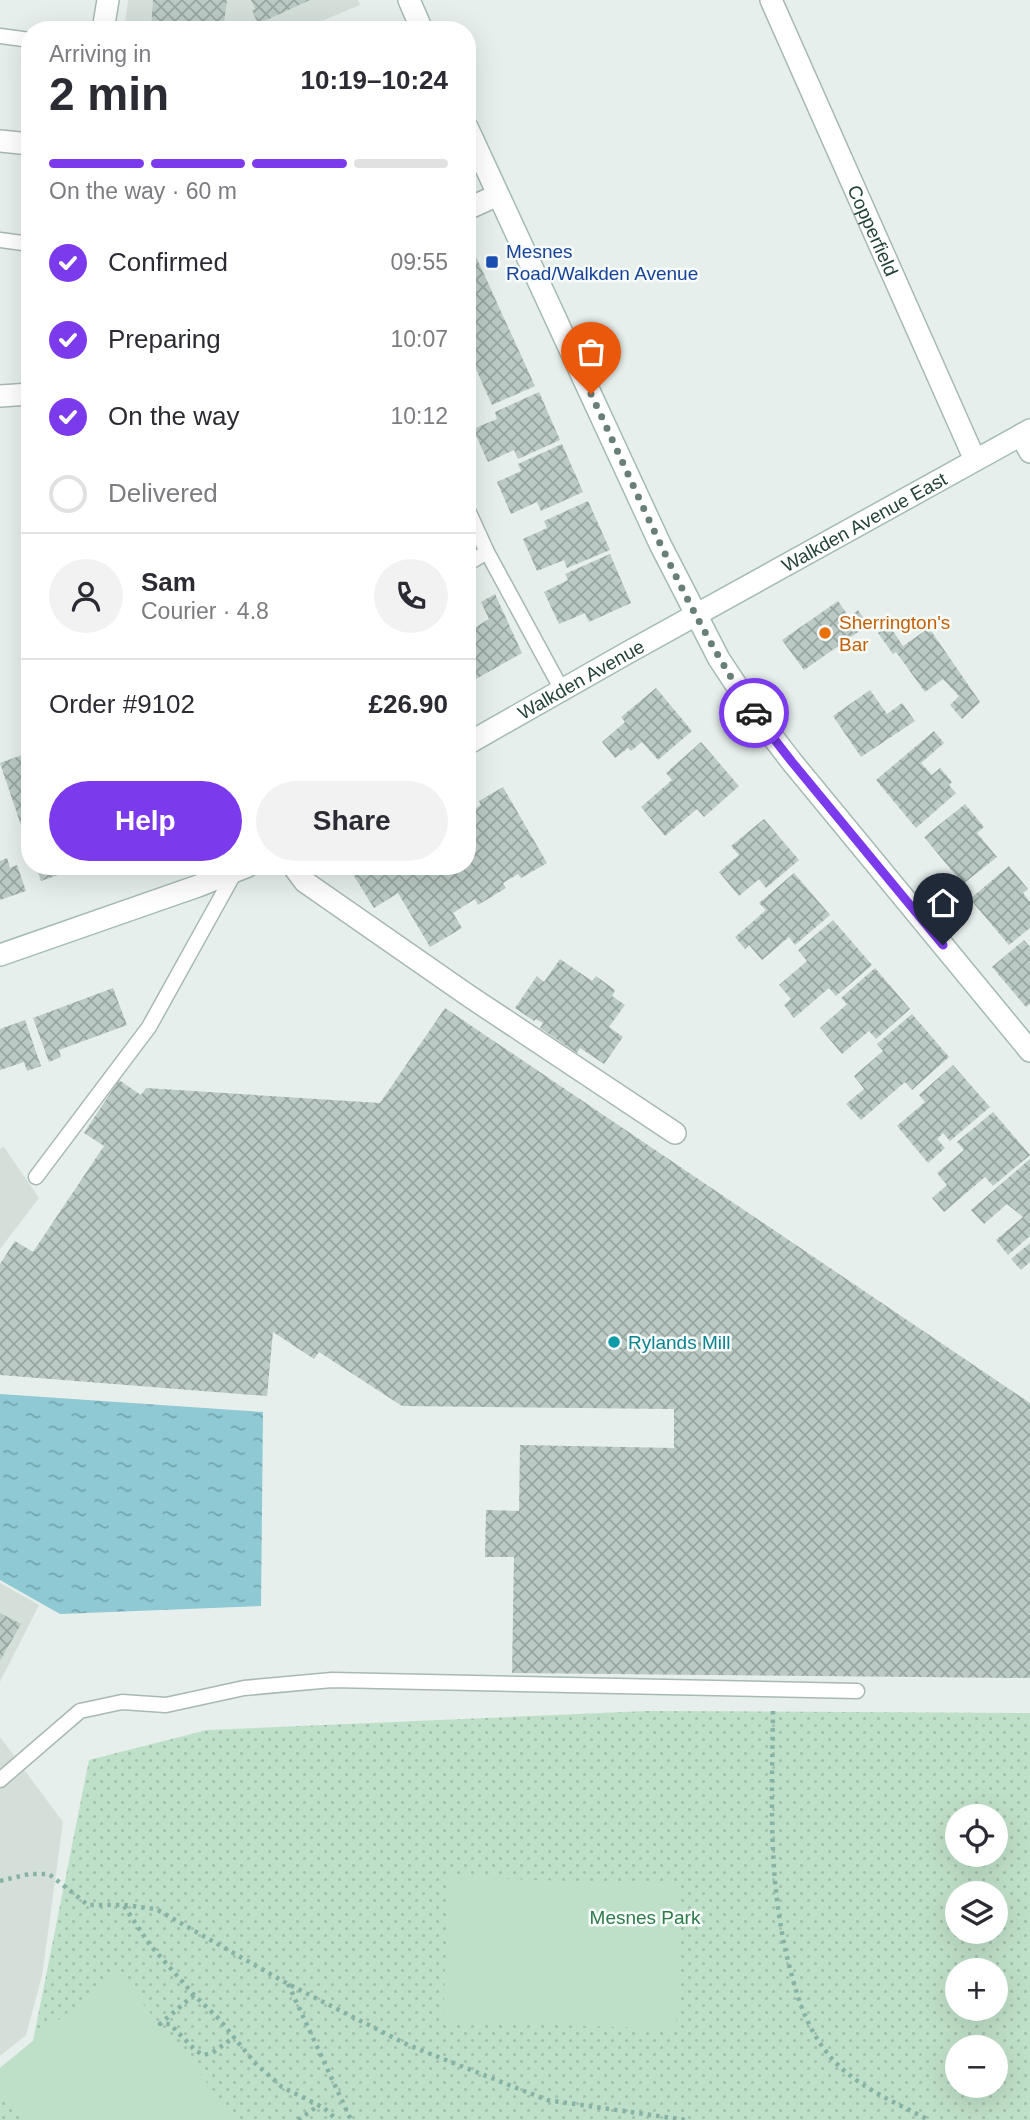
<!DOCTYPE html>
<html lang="en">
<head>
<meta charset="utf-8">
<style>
	:root { --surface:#fff; --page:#f2f2f3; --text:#2b2b33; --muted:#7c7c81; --line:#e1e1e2; --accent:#7c3aed }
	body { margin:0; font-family:Helvetica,sans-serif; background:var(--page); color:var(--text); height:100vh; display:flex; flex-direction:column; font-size:26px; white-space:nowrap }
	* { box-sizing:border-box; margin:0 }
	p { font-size:23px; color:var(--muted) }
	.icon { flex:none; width:38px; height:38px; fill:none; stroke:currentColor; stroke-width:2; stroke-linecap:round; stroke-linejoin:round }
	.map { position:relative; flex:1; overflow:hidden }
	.drawer { position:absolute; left:21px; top:21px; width:455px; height:854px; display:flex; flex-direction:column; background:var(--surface); border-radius:28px; box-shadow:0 7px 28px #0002 }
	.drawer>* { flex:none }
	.buttons { position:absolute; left:945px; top:1804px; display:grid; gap:14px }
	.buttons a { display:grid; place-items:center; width:63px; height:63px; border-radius:50%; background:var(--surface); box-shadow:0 7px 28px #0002; font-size:35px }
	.pin { position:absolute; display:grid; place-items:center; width:60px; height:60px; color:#fff; margin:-72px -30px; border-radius:50% 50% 50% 0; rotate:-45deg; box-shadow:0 0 7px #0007 }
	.pin .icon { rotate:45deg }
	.courier { position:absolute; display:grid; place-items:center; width:70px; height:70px; margin:-35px; border:5px solid #7c3aed; border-radius:50%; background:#fff; color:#222; box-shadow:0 2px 9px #0007 }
	.head em { font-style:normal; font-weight:700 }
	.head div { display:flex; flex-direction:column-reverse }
	.head { display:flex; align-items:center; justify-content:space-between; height:119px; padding:0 28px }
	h1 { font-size:46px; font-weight:700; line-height:52px }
	.bar { display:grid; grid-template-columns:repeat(4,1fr); gap:10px 7px; align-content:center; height:84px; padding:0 28px }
	.bar i { height:9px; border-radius:5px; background:var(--line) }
	.bar .active { background:var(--accent) }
	.bar p { grid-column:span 4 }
	.line { display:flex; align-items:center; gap:18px; padding:0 28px; border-top:2px solid var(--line) }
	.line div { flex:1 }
	.round { display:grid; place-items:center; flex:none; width:74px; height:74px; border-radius:37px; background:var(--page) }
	ol { padding:0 28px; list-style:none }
	li { display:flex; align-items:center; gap:21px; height:77px }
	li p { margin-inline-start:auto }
	li .icon { padding:7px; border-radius:50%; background:var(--accent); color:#fff; stroke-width:4 }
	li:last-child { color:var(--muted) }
	li i { width:38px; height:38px; border:4px solid var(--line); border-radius:50% }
	.cta { display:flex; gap:14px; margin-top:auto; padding:14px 28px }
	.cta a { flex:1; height:80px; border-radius:42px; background:var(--accent); color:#fff; font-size:28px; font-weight:700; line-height:80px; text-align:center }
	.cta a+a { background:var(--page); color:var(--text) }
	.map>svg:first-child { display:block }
	.built { fill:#d4dfda }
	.park { fill:url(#park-dots); fill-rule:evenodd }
	.pitch { fill:#bfe0c8 }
	.water { fill:url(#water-ripples) }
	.building { fill:url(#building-cross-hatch) }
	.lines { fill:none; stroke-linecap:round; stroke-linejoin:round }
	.lane-casing { stroke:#a8b8b2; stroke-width:17 }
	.street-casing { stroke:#a8b8b2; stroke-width:24 }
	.secondary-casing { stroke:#a4bbb3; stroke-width:24 }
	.path { stroke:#86b3a5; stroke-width:4.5; stroke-dasharray:3.5 5; stroke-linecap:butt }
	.lane { stroke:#fff; stroke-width:14 }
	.street { stroke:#fff; stroke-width:21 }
	.secondary { stroke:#fff; stroke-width:21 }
	.done { stroke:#687f78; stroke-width:7; stroke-dasharray:0 12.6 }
	.route { stroke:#7c3aed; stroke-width:9 }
	.transit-dot { fill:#1a4fb4; stroke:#f7fbf9; stroke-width:2.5 }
	.food-dot { fill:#e8710a; stroke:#f7fbf9; stroke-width:2.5 }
	.culture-dot { fill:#0f9aa8; stroke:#f7fbf9; stroke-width:2.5 }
	.labels { text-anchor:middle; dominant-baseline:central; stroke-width:5; stroke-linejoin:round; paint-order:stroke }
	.street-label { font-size:19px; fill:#24423a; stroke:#f7fbf9 }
	.transit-label { font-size:19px; fill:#164399; stroke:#f7fbf9; text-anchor:start }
	.food-label { font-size:19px; fill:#c56008; stroke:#f7fbf9; text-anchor:start }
	.culture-label { font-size:19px; fill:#0d838f; stroke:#f7fbf9; text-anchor:start }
	.park-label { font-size:19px; fill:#2d7a4b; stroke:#f7fbf9 }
</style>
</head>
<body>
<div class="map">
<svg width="1030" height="2120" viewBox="0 0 1030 2120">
	<defs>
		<pattern id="park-dots" width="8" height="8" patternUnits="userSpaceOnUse" patternTransform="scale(1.75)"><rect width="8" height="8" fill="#bfe0c8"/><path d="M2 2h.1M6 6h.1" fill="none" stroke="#a4c1ad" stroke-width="1.8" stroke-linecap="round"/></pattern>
		<pattern id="water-ripples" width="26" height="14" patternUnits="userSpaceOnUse" patternTransform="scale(1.75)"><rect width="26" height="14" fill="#8ec9d4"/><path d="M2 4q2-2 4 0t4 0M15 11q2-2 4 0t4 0" fill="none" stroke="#74a5ad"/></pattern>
		<pattern id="building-cross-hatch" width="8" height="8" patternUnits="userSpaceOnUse" patternTransform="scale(1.75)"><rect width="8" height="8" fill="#bbcac4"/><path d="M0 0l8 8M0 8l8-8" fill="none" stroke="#98a6a0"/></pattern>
	</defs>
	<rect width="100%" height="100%" fill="#e6efeb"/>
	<g class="built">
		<path d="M128,0H358L360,5L300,30H124Z"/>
		<path d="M4,1147L39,1198L0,1249V1149Z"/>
		<path d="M0,1583L39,1605L0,1682Z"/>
		<path d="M0,1737L63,1822L42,1976L26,2035L0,2056Z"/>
	</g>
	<path class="park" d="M647,1711L1030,1713V2120H0V2068L33,2041L89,1760L207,1730ZM957,1816H996V1855H957ZM957,1894H996V1932H957ZM957,1970H996V2009H957ZM957,2048H996V2086H957Z"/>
	<g class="pitch">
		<path d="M449,1877L681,1885L676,2029L443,2021Z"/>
		<path d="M117,1972L237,2120H23L0,2091V2068Z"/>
	</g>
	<path class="water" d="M0,1394L263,1412L261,1606L60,1614L0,1580Z"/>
	<g class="building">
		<path d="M153,0H227L223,30H151Z"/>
		<path d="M251,0H310L258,24L252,10L255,9Z"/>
		<path d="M473,250L535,386L492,405L467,349V252Z"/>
		<path d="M539,392L560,440L518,459L514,450L488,462L473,429L497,419L495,412Z"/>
		<path d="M562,444L583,492L541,511L537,502L511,514L497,482L521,471L518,464Z"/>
		<path d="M588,501L610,550L567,568L564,560L537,571L523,539L547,528L544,521Z"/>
		<path d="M610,554L631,603L589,622L585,613L559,624L544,592L568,580L565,574Z"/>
		<path d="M495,594L522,653L467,684V616L474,628L489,619L481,602Z"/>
		<path d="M838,601L849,617L858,610L868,625L804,670L782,640Z"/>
		<path d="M889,625L903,646L929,628L980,702L962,719L950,705L959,696L943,679L925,692L896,652L893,654L878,633Z"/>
		<path d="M656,688L692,731L658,760L642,742L631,751L628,748L615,758L602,742L625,722L621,717Z"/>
		<path d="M870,690L887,714L902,703L915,721L861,757L833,716Z"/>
		<path d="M934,731L944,743L921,763L932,775L940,768L952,782L949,785L956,793L916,828L876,780Z"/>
		<path d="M701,742L739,786L704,817L697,809L665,836L641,807L672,780L666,773Z"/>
		<path d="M30,752V849H29L0,763Z"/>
		<path d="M503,787L547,863L521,878L518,874L503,883L506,888L478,905L475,899L453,913L462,928L430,947L398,893L374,908L354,876L371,866H376L377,869L381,866H467V814L481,805L479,801Z"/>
		<path d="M965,804L984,827L977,833L997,857L963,884L924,837Z"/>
		<path d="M764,819L799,860L766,888L759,879L739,896L719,872L739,855L731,846Z"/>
		<path d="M7,858L10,868L17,865L26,891L0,900V861Z"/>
		<path d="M36,866H81V867L41,881Z"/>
		<path d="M1009,866L1028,889L1023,893L1030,902V928L1009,945L970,899Z"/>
		<path d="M794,873L830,915L795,945L789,937L762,960L749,945L745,949L735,937L766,910L759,903Z"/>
		<path d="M833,920L872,965L836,996L829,988L794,1018L784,1005L791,999L779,985L807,961L798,950Z"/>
		<path d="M1024,940L1030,947V1004L1026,1007L992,967Z"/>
		<path d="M560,959L592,981L596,976L615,990L612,996L625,1005L609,1027L623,1037L604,1064L580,1048L577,1053L540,1028L543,1023L536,1019L534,1021L515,1008L537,976L544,982Z"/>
		<path d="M875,968L910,1009L876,1039L869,1031L842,1054L820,1028L847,1004L841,998Z"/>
		<path d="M113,988L127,1025L59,1050L61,1057L49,1062L33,1018Z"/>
		<path d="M445,1008L1030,1403V1678L512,1673L514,1557H485L486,1510L519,1511L520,1445L674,1448V1409L402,1406L319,1352L314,1359L273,1332L267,1396L0,1375V1264L15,1241L33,1252L104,1146L84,1133L119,1080L141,1095L146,1088L380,1103Z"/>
		<path d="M912,1014L949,1057L912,1090L905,1082L861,1120L846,1104L864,1089L854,1076L883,1051L877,1044Z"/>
		<path d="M25,1020L41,1066L27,1071L24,1062L0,1070V1029Z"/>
		<path d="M953,1065L990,1107L950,1141L943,1133L937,1139L945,1148L928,1163L897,1126L925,1102L919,1095Z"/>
		<path d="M993,1112L1030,1155L993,1186L985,1177L944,1212L932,1198L947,1185L937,1173L964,1150L957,1142Z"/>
		<path d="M1030,1159V1236L1008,1255L996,1240L1023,1217L1007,1204L984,1224L971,1210Z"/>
		<path d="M1030,1243V1262L1021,1270L1011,1259Z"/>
		<path d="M0,1613L21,1624L0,1661Z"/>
	</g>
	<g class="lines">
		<defs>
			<g id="lane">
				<path d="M0,36L30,40"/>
				<path d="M0,240L30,244"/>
				<path d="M467,508L487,552L562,690"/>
				<path d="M467,564L487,552"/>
				<path d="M36,1177L149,1027L235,872"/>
				<path d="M0,1780L80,1711L122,1702L166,1705L244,1688L332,1680L857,1691"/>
			</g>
			<g id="street">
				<path id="s1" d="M771,0L975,460"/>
				<path d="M103,30L108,0"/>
				<path d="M0,141L30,144"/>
				<path d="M467,209L498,195"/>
				<path d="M0,396L30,394"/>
				<path d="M1021,435L1030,452"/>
				<path d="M293,866L305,882L469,996L675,1133"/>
			</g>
			<g id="secondary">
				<path d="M409,0L422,30"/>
				<path d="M467,127L660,544L719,659L758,718L792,762L1030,1051"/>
				<path id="s2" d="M467,744L627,653L1030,430"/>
				<path d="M0,955L198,886L248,866"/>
			</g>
		</defs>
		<use href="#lane" class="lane-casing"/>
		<use href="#street" class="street-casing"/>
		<use href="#secondary" class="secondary-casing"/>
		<g class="path">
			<path d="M773,1711C772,1802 767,1888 792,1976C800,2008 812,2037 834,2061C860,2088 896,2103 929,2120"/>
			<path d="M0,1881L29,1874H49L88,1905H124L156,1909L288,1984L408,2045L547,2100L686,2120"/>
			<path d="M124,1906L150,1945L194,1995L219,2019L255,2063L282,2087L324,2108L337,2120"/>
			<path d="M288,1984L351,2120"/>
			<path d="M194,1995L160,2024H170L195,2050L203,2055L212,2053L233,2038"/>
			<path d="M298,2120L318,2106"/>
		</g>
		<use href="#lane" class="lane"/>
		<use href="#street" class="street"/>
		<use href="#secondary" class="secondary"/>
	</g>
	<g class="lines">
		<path class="done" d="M591,394C642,502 687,614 754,713"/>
		<path class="route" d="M754,713L792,762L943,945"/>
	</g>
	<rect class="transit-dot" x="485" y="255" width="14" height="14" rx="3.5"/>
	<circle class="food-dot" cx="825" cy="633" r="7"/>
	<circle class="culture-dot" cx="614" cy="1342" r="7"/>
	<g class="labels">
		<g class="street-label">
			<text stroke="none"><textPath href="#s1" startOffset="252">Copperfield</textPath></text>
			<text stroke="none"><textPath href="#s2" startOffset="455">Walkden Avenue East</textPath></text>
			<text stroke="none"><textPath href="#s2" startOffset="131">Walkden Avenue</textPath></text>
		</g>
		<g class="transit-label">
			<text x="506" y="251">Mesnes<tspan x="506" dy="22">Road/Walkden Avenue</tspan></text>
		</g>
		<g class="food-label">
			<text x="839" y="622">Sherrington's<tspan x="839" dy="22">Bar</tspan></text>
		</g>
		<g class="culture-label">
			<text x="628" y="1342">Rylands Mill</text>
		</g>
		<g class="park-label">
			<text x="645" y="1917">Mesnes Park</text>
		</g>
	</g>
</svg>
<div class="buttons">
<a><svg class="icon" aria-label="locate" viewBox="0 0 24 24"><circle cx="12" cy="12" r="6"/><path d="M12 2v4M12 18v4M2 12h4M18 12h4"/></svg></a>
<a><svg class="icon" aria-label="layers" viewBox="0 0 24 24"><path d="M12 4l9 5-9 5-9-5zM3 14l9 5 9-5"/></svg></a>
<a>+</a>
<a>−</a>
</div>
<div class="pin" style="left:591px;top:394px;background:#ea580c"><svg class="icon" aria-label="bag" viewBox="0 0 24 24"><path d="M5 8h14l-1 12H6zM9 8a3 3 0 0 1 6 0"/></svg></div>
<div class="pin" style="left:943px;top:945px;background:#1f2937"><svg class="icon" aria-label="home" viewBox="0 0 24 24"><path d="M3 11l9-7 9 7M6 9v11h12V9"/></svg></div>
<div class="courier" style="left:754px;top:713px"><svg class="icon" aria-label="car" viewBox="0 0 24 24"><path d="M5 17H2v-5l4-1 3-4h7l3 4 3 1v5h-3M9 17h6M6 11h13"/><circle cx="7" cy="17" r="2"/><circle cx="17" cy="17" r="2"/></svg></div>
<section class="drawer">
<div class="head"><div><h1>2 min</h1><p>Arriving in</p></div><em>10:19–10:24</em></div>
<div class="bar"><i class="active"></i><i class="active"></i><i class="active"></i><i></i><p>On the way · 60 m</p></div>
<ol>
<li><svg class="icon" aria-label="check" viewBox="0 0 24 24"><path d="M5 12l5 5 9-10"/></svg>Confirmed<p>09:55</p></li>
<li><svg class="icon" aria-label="check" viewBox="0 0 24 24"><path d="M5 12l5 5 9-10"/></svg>Preparing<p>10:07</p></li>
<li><svg class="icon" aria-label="check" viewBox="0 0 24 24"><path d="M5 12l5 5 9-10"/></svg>On the way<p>10:12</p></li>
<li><i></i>Delivered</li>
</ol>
<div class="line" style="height:126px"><a class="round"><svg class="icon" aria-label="person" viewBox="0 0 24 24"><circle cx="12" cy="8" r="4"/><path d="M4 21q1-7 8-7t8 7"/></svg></a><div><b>Sam</b><p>Courier · 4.8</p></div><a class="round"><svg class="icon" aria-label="phone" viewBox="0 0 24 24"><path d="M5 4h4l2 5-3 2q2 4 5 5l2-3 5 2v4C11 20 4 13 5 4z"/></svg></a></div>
<div class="line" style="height:91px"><div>Order #9102</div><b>£26.90</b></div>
<div class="cta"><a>Help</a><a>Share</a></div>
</section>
</div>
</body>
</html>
